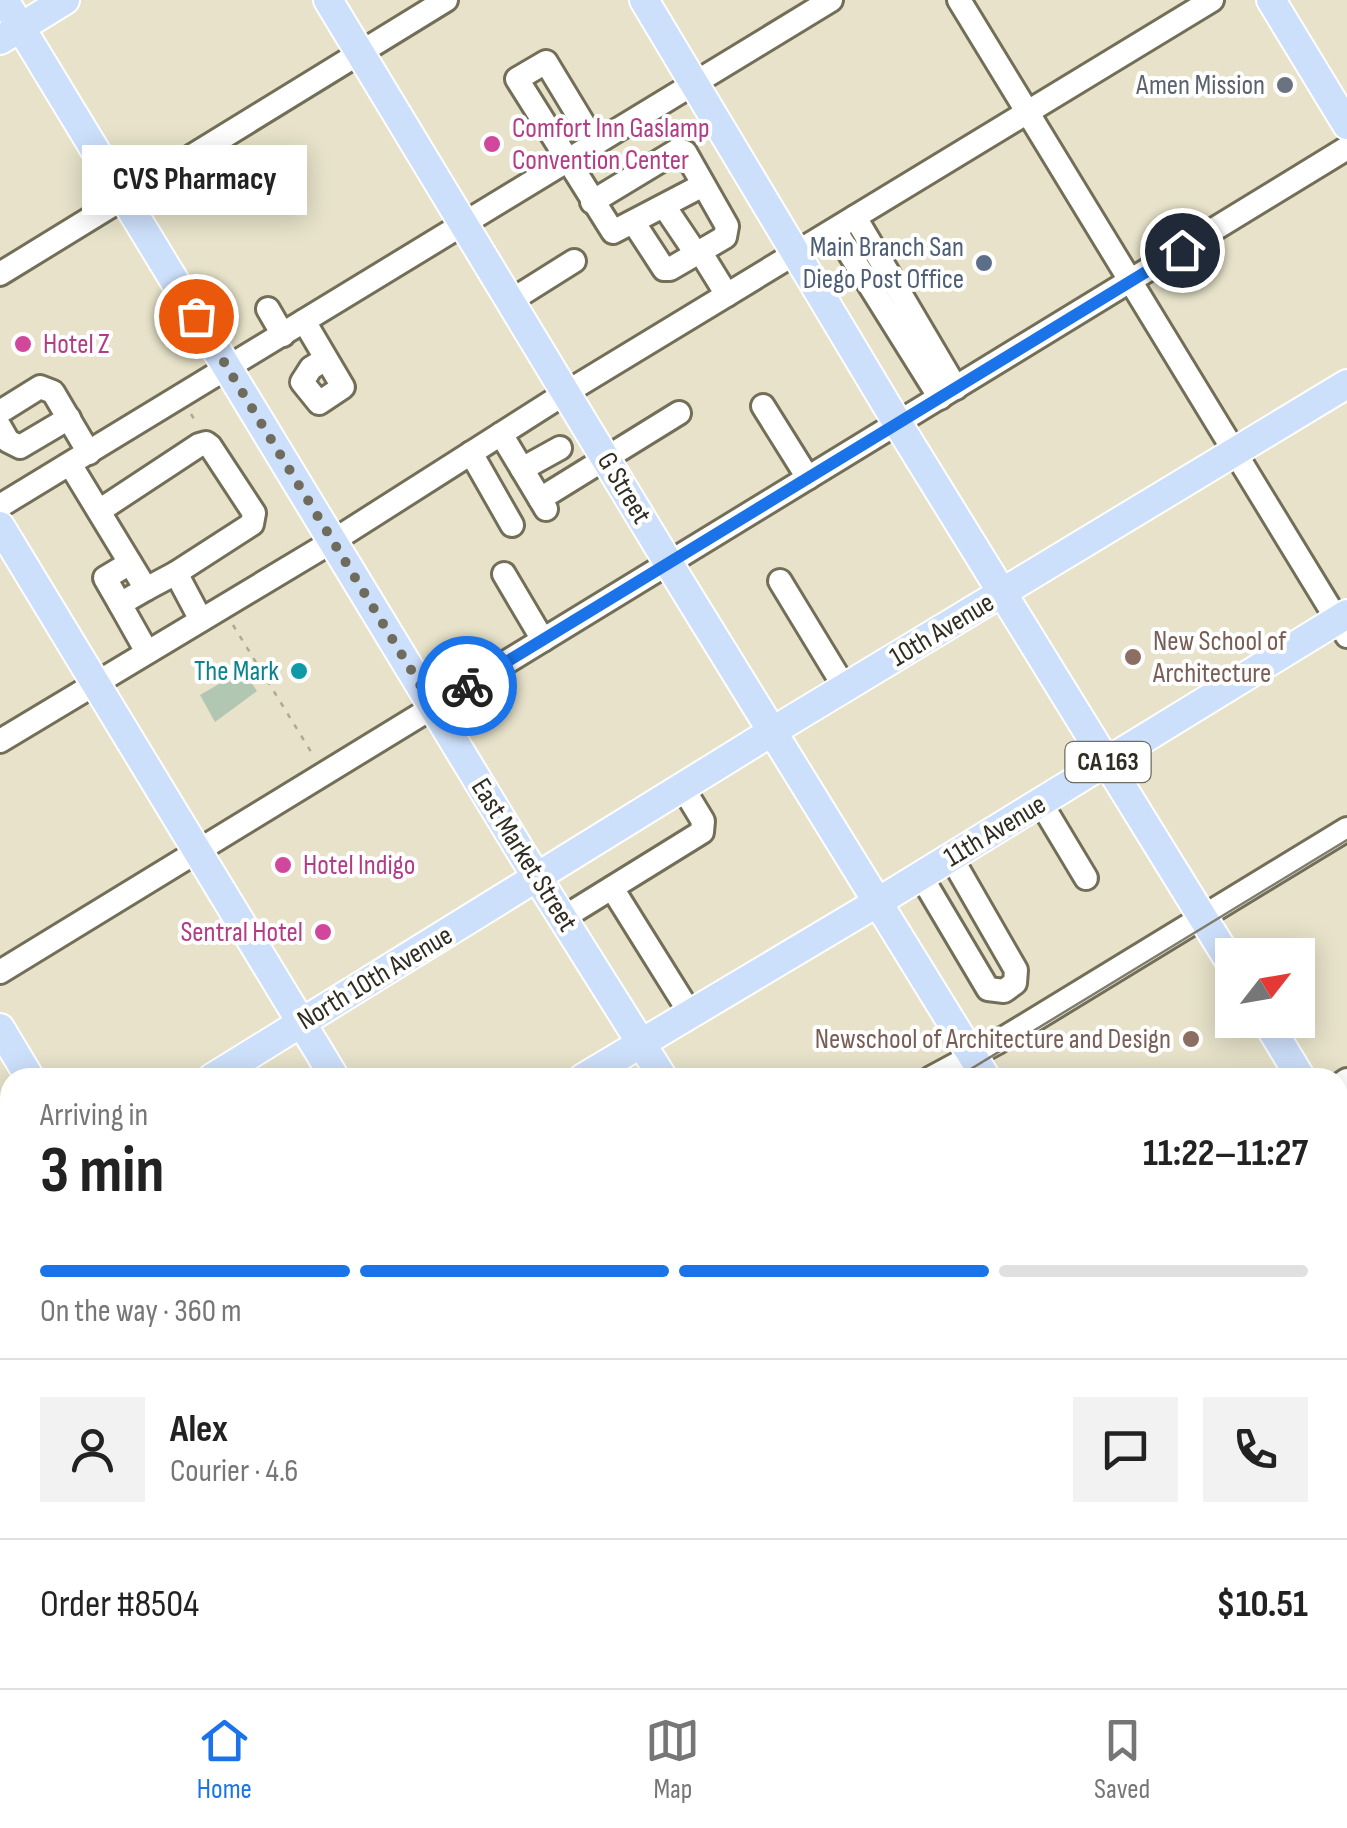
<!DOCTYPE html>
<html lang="en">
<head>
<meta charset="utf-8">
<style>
	:root { --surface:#fff; --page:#f2f2f2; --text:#222; --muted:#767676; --line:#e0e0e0; --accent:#1a73e8 }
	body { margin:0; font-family:"Sofia Sans Condensed",sans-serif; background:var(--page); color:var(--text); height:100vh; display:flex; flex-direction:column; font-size:38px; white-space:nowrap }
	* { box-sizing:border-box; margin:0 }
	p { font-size:32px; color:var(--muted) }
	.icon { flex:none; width:55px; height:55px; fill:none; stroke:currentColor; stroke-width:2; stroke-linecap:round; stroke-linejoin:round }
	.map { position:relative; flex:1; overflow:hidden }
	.sheet { position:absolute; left:0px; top:1068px; width:1348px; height:622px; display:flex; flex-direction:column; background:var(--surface); border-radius:30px 30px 0 0; box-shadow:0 5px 25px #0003 }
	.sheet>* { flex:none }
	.needle { width:65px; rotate:59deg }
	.fabs { position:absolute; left:1215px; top:938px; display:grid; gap:20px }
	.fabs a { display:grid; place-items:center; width:100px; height:100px; border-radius:0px; background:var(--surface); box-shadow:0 5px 25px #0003; font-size:50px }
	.pin { position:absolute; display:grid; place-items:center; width:85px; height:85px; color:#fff; margin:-42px; border:5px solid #fff; border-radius:50%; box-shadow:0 2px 10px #0007 }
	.courier { position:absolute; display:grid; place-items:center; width:100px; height:100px; margin:-50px; border:8px solid #1a73e8; border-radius:50%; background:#fff; color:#222; box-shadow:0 2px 12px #0007 }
	.bubble { position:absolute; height:70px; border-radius:0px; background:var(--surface); box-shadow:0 5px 25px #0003; font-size:32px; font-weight:700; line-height:70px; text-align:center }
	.headline em { font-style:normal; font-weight:700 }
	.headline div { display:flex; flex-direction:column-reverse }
	.headline { display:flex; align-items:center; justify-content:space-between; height:170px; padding:0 40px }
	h1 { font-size:65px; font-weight:700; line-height:75px }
	.bar { display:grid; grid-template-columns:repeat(4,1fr); gap:15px 10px; align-content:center; height:120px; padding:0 40px }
	.bar i { height:12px; border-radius:8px; background:var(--line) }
	.bar .on { background:var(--accent) }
	.bar p { grid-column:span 4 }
	.line { display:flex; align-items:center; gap:25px; padding:0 40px; border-top:2px solid var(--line) }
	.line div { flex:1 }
	.round { display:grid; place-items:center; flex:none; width:105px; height:105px; border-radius:0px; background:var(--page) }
	.dock { display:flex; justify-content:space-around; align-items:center; height:140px; border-top:2px solid var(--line); background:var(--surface); font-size:28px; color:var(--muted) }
	.dock a { display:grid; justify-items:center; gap:5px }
	.dock .on { color:var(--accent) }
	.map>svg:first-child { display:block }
	.green { fill:#b1c7b2 }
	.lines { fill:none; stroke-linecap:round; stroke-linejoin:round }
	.minor-casing { stroke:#726e57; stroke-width:28 }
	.major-casing { stroke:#fff; stroke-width:32 }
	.path { stroke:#ada995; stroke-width:2.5; stroke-dasharray:5 8; stroke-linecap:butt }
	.minor { stroke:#fff; stroke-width:22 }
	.major { stroke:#cde0fb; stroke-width:28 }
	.tram { stroke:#807d6c; stroke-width:2.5 }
	.done { stroke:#6f6c5d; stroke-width:10; stroke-dasharray:0 18 }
	.route { stroke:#1a73e8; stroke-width:12 }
	.worship-dot { fill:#6b7280; stroke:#fff; stroke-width:4 }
	.hotel-dot { fill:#d1479c; stroke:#fff; stroke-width:4 }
	.service-dot { fill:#5c6f8a; stroke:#fff; stroke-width:4 }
	.education-dot { fill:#8d6e63; stroke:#fff; stroke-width:4 }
	.culture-dot { fill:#0f9aa8; stroke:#fff; stroke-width:4 }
	.labels { text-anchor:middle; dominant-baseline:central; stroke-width:8; stroke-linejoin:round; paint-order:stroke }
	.shield { fill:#fff; stroke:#6d6c65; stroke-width:2.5 }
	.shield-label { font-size:25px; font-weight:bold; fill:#2f2d23 }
	.worship-label { font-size:28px; fill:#5b616d; stroke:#fff; text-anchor:end }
	.hotel-label { font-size:28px; fill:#b23c85; stroke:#fff; text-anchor:start }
	.service-label { font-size:28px; fill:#4e5e75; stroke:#fff; text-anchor:end }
	.street-label { font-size:28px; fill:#2f2d23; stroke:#fff }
	.education-label { font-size:28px; fill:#785e54; stroke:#fff; text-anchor:start }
	.culture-label { font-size:28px; fill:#0d838f; stroke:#fff; text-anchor:end }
</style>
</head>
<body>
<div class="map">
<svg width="1347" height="1688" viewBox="0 0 1347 1688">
	<rect width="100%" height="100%" fill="#e7e2c9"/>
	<path class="green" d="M243,670L257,691L215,722L200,695Z"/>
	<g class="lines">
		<defs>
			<g id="minor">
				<path d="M959,0L1347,636"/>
				<path d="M595,143L546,62L517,79L613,232L703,185"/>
				<path d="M592,202L678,150L685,152L727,226L725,237L670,269H664L634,223"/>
				<path d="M664,206L697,255"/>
				<path d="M855,217L956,388"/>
				<path d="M835,230L940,398"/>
				<path d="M701,253L727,295"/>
				<path d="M0,274L446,0"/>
				<path d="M512,300L574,261"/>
				<path d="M268,309L283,335"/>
				<path d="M304,321L343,387L319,403L302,382L311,368L326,359"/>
				<path d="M763,406L808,478"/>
				<path d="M0,412L40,387L53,392L89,453"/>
				<path d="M0,427L8,441L20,447L69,418"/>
				<path d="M501,434L546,509"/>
				<path d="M471,453L512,525"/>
				<path d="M70,464L146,589L120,604L147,652"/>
				<path d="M522,469L560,448"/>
				<path d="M540,499L679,413"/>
				<path d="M0,506L831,0"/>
				<path d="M99,511L199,445L206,443L210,446L254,513L252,524L176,573"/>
				<path d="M504,574L543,640"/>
				<path d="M780,581L845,688"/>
				<path d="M146,589L176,573L201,620"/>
				<path d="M120,604L105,578L130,563"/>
				<path d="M0,741L333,541L567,392L1212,0"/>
				<path d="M1041,803L1086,878"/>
				<path d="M921,876L988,989L1004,991L1015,983L1016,970L951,857"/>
				<path d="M612,888L690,1013"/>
				<path d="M563,918L702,832L703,821L683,788"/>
				<path d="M0,972L1347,148"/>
				<path d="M931,1078L996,1043L1347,829"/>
				<path d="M1338,1086L1347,1080"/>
				<path d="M349,1688L362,1680"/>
			</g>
			<g id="major">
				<path d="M4,0L523,855L663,1078"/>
				<path d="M328,0L680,582L986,1078"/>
				<path d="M644,0L898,424L1232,965"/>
				<path d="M1271,0L1347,125"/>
				<path d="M0,40L65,0"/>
				<path d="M0,526L335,1078"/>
				<path d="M1266,1020L1301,1078"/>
				<path d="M0,1028L30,1078"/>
				<path d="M212,1078L773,731L1347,384"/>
				<path d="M583,1078L878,902L1347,614"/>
				<path d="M1338,1139L1347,1154"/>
				<path d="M0,1208L10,1202"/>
				<path d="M0,1431L10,1424"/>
				<path d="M0,1592L10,1587"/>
				<path d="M1338,1654L1347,1670"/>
				<path d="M0,1680L9,1688"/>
				<path d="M396,1680L401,1688"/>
				<path d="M709,1680L714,1688"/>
				<path d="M1025,1680L1030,1688"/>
				<path d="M736,1688L749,1680"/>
			</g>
		</defs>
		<use href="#minor" class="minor-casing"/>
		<use href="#major" class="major-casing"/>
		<g class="path">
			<path d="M191,414L198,425"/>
			<path d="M233,625L313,755"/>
			<path d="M0,1537L10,1533"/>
		</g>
		<use href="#minor" class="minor"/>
		<use href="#major" class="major"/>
		<g class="tram">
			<path d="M956,1078L1347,840"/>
			<path d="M0,1661L10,1655"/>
		</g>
	</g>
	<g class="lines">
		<path class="done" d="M196,316L433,706L467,686"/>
		<path class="route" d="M467,686L1182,250"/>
	</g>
	<circle class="worship-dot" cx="1285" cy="85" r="10"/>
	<g class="hotel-dot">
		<circle cx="492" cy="144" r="10"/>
		<circle cx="23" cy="344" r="10"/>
		<circle cx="283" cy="865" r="10"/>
		<circle cx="323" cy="932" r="10"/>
	</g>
	<circle class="service-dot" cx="984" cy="263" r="10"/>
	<g class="education-dot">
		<circle cx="1133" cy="657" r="10"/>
		<circle cx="1191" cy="1039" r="10"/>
	</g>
	<circle class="culture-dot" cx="299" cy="671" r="10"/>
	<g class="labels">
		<rect class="shield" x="1065.5" y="742" width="85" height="40" rx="8"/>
		<g class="shield-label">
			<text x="1108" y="762">CA 163</text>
		</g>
		<g class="worship-label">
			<text x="1265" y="85">Amen Mission</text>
		</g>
		<g class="hotel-label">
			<text x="512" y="128">Comfort Inn Gaslamp<tspan x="512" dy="32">Convention Center</tspan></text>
			<text x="43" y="344">Hotel Z</text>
			<text x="303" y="865">Hotel Indigo</text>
			<text x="303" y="932" text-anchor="end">Sentral Hotel</text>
		</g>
		<g class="service-label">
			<text x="964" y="247">Main Branch San<tspan x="964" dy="32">Diego Post Office</tspan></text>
		</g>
		<g class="street-label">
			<text transform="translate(624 488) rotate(59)">G Street</text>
			<text transform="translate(942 630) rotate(-31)">10th Avenue</text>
			<text transform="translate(995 831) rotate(-31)">11th Avenue</text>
			<text transform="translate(524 855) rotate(58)">East Market Street</text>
			<text transform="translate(375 978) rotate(-31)">North 10th Avenue</text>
		</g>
		<g class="education-label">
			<text x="1153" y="641">New School of<tspan x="1153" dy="32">Architecture</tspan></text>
			<text x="1171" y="1039" text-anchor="end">Newschool of Architecture and Design</text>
		</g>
		<g class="culture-label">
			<text x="279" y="671">The Mark</text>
		</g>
	</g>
</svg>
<div class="fabs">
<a><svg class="needle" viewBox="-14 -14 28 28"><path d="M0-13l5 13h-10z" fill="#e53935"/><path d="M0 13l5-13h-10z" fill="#767676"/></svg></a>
</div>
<div class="pin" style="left:196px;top:316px;background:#ea580c"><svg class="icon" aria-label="bag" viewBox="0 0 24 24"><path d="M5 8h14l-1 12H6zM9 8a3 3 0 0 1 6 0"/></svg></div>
<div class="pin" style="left:1182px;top:250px;background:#1f2937"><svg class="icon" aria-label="home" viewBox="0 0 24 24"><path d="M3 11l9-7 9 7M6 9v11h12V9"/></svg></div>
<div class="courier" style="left:467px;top:686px"><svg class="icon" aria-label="bike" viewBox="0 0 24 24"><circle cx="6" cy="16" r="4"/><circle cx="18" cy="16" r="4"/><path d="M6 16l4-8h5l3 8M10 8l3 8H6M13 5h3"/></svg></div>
<div class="bubble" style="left:82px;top:145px;width:225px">CVS Pharmacy</div>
<section class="sheet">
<div class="headline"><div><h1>3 min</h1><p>Arriving in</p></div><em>11:22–11:27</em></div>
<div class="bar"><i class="on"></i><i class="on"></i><i class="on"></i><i></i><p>On the way · 360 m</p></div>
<div class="line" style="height:180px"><a class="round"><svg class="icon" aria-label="person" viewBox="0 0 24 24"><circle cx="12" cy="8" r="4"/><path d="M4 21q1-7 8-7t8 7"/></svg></a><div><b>Alex</b><p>Courier · 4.6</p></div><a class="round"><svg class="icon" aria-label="chat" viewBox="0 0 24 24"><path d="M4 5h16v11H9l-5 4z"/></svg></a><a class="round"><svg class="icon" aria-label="phone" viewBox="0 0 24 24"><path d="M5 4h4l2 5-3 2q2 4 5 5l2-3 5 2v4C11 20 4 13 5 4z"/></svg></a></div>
<div class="line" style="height:130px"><div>Order #8504</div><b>$10.51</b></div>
</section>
</div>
<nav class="dock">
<a class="on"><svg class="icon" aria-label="home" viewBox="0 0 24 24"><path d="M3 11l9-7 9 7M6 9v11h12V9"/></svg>Home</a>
<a><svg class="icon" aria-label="map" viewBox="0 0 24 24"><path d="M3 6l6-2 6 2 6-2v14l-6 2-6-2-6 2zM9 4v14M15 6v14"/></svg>Map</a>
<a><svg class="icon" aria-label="saved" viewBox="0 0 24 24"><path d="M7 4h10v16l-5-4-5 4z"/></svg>Saved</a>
</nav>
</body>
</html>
